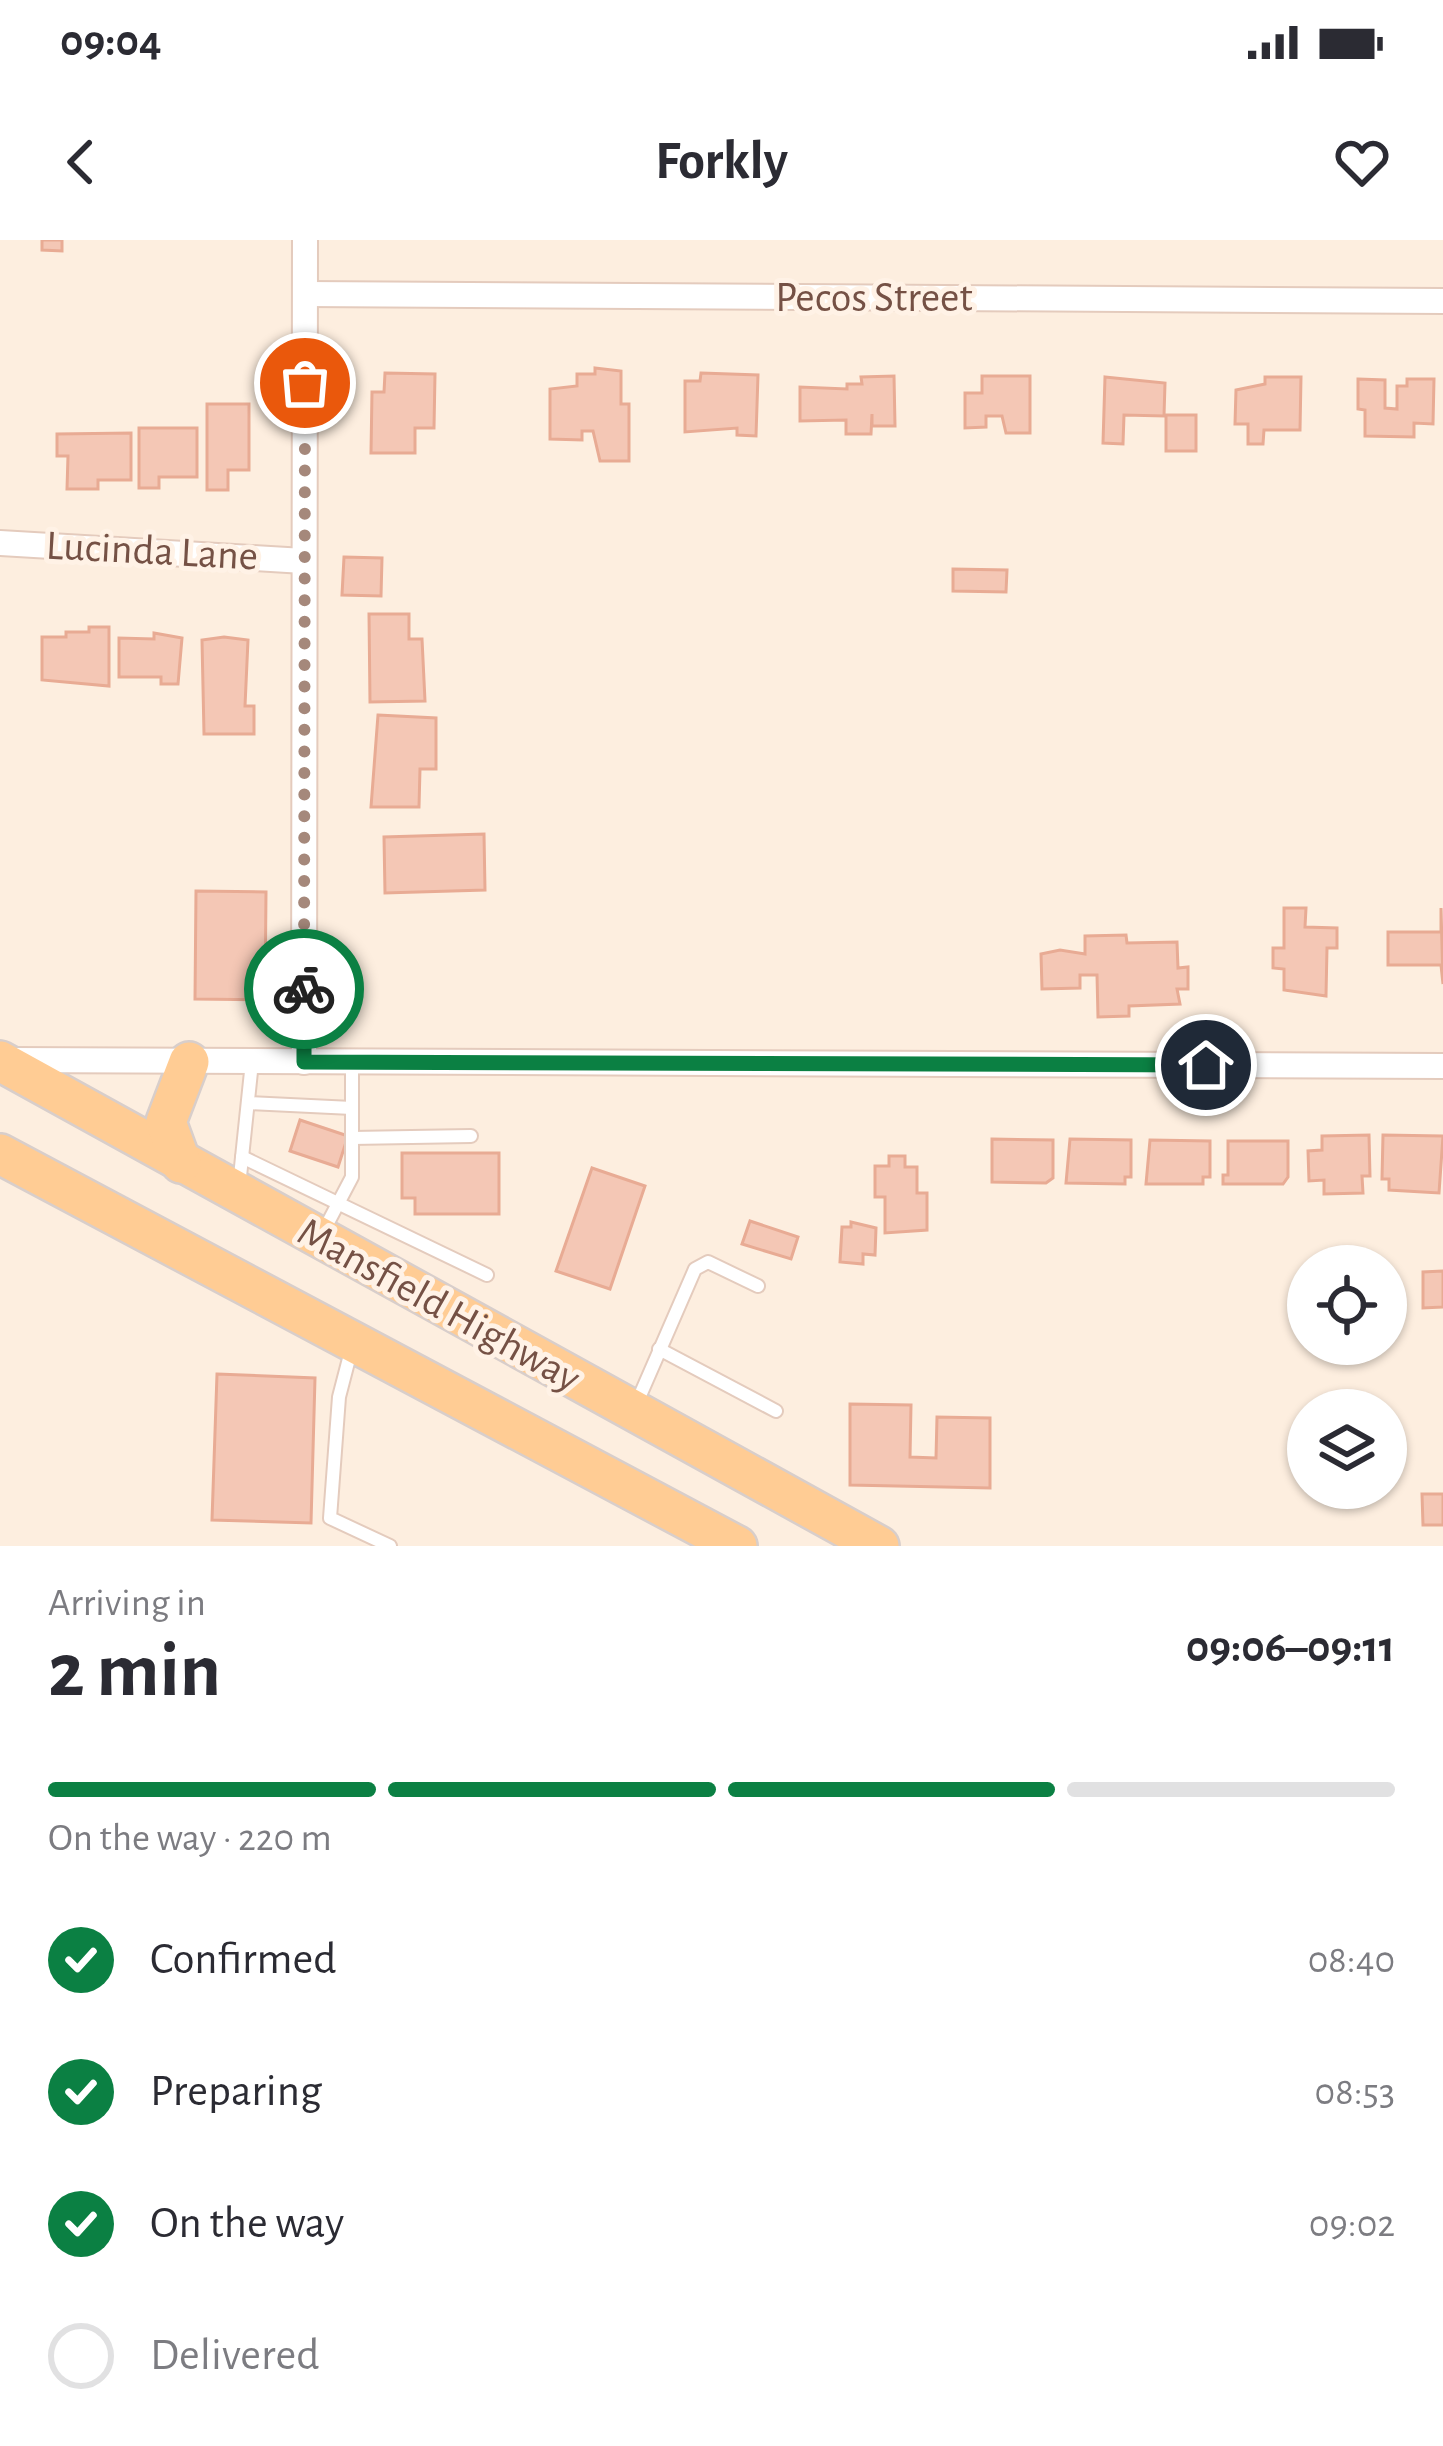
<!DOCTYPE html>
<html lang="en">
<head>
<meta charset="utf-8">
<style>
	:root { --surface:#fff; --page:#f7f7f7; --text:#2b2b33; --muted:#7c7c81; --line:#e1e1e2; --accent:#0b8043 }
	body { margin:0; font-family:"Alegreya Sans",sans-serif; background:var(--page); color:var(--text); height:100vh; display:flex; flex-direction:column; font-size:45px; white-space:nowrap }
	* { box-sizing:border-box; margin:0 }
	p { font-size:39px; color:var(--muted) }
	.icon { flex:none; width:66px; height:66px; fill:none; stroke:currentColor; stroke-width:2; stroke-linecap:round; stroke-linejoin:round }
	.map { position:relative; height:1306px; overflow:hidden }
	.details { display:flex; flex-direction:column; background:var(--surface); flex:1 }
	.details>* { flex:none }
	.buttons { position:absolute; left:1287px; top:1005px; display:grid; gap:24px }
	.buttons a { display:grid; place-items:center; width:120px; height:120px; border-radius:50%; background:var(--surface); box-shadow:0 3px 9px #0004; font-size:60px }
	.pin { position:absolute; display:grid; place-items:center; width:102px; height:102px; color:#fff; margin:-51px; border:6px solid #fff; border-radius:50%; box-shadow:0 3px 12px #0007 }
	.courier { position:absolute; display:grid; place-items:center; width:120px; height:120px; margin:-60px; border:9px solid #0b8043; border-radius:50%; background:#fff; color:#222; box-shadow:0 3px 15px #0007 }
	.headline em { font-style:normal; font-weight:600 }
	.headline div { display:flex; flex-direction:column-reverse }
	.headline { display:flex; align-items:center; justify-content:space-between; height:204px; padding:0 48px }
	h1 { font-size:78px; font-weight:600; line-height:90px }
	.bar { display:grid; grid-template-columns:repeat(4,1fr); gap:18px 12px; align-content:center; height:144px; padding:0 48px }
	.bar i { height:15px; border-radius:9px; background:var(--line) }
	.bar .active { background:var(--accent) }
	.bar p { grid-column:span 4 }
	ol { padding:0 48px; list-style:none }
	li { display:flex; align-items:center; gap:36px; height:132px }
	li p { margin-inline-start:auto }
	li .icon { padding:12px; border-radius:50%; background:var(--accent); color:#fff; stroke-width:4 }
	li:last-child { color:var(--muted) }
	li i { width:66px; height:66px; border:6px solid var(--line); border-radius:50% }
	.status { display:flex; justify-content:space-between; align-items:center; height:84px; padding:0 60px; background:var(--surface); direction:ltr }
	.status svg { height:33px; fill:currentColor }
	header { display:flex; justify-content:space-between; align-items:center; height:156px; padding:0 48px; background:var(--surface); font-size:54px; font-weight:600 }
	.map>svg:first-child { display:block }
	.building { fill:#f4c7b5; stroke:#e8ab94; stroke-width:3 }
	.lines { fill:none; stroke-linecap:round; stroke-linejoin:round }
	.service-casing { stroke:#e4cbbd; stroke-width:16 }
	.minor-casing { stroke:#e4cbbd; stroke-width:28 }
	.primary-casing { stroke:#d8cecb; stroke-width:44 }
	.service { stroke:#fff; stroke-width:12 }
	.minor { stroke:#fff; stroke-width:24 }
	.primary { stroke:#ffcc94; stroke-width:39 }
	.done { stroke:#a5887b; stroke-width:12; stroke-dasharray:0 21.6 }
	.route { stroke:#0b8043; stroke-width:15 }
	.labels { text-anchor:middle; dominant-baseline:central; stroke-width:10; stroke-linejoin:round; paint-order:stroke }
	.street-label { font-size:42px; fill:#755145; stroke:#fff2e6 }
</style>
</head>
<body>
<div class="status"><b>09:04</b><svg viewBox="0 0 49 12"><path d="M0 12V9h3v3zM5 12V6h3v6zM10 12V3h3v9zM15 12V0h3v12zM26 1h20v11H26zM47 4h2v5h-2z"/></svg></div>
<header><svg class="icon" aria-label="back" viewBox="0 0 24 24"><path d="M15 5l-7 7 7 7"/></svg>Forkly<svg class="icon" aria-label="heart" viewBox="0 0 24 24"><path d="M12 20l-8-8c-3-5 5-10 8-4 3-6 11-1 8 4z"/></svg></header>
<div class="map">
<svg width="1443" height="1306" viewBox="0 0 1443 1306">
	<rect width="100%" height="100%" fill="#fdeedf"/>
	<g class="building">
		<path d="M42,0H62V11L42,10Z"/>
		<path d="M595,128L621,131V164H629V221H600L593,191H582V200L550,199V149L577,146V134H595Z"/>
		<path d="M385,133L435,134L434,188H415V213H371L372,152H384Z"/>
		<path d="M701,133L758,135L756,196L737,195V188L685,192V141H700Z"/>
		<path d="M894,136L895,186H872V174L871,194H846V180L800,181V147L847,149V144H862L861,137Z"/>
		<path d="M982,136H1030V193H1006L1002,176H986V187L965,188V153H982Z"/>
		<path d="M1105,137L1165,143L1164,176L1124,175L1123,204L1103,203Z"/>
		<path d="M1265,137H1301L1300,190H1264L1263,204H1248V184H1235L1236,150L1265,144Z"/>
		<path d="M1358,139L1385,140V168L1397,169V146H1407V139H1434L1433,184L1414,183V197L1365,196V170L1358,169Z"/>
		<path d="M207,164H249V230H228V250H207Z"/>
		<rect x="1166" y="175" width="30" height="36"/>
		<path d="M139,188H197V237H159V248H139Z"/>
		<path d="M131,193V240H98V249H67L68,216H57V194Z"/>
		<path d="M344,317L382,318L381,356L342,355Z"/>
		<path d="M953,329L1007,330L1006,352L953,351Z"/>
		<path d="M369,374H409V399H422L425,461L370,462Z"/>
		<path d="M89,387H109V446L42,440V397H66V392H89Z"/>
		<path d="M154,393L182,398L178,444H161V437H119V398L154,399Z"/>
		<path d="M224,397L248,400L245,466H254V494H204L202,400Z"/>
		<path d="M378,475L436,478V529H420L419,567H371Z"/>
		<path d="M484,594L485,650L385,653L384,597Z"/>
		<path d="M196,651L266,652L265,760L195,759Z"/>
		<path d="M1284,668H1306L1305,687L1337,688V708H1327L1326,756L1284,750V729L1273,728V708H1284Z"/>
		<path d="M1441,668L1443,744L1441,725H1388V692H1441Z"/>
		<path d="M1126,695L1127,703L1177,702L1178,728L1188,727V749H1177L1180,764L1129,766V776L1098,777L1097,735H1080V748L1042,749L1041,714L1060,710L1085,714V696Z"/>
		<path d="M300,880L348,896L338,927L290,911Z"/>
		<path d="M1369,895L1370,936H1362L1363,953L1324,954V940L1309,941L1308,911L1322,910V896Z"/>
		<path d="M1383,895L1443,896L1439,953L1389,950V939H1382Z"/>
		<path d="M992,899L1053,900V938L1046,943L992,942Z"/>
		<path d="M1070,899L1131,900V937H1125V944L1066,943Z"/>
		<path d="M1150,900L1210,901V937H1203V944H1146Z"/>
		<path d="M1228,901H1288V937L1283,944H1223V935H1228Z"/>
		<path d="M402,913H499V974H415V958H402Z"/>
		<path d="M889,916H905V927H917V953H927V990L885,993V957H875V926H889Z"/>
		<path d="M592,928L645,946L610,1049L556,1031Z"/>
		<path d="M750,981L798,997L791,1019L742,1004Z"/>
		<path d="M851,982L876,988L875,1015L863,1014V1024L840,1022L842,987H851Z"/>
		<path d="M1443,1031V1067L1423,1068V1032Z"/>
		<path d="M217,1134L315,1138L311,1283L212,1280Z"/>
		<path d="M850,1164L911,1165L910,1217L936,1218L937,1177L990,1178V1248L850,1245Z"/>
		<path d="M1422,1254H1443V1285H1423Z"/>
	</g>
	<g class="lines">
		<defs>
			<g id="service">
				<path d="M248,863L352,868"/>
				<path d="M352,898L471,896"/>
				<path d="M242,917L487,1035"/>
				<path d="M239,946L252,822"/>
				<path d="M322,994L352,937V822"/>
				<path d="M352,1107L339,1157L330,1278L390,1306"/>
				<path d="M659,1109L776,1171"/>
				<path d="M635,1167L695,1029L708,1022L758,1046"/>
			</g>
			<g id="minor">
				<path d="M305,54L1443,61"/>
				<path d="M0,303L304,321"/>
				<path d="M8,820L1443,826"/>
				<path d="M304,822L305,0"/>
			</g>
			<g id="primary">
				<path d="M0,821L879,1306"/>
				<path d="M0,914L737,1306"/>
				<path d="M181,923L166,882L189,822"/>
			</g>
		</defs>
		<use href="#service" class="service-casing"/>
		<use href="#minor" class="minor-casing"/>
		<use href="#primary" class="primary-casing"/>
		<use href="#service" class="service"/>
		<use href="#minor" class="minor"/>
		<use href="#primary" class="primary"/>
	</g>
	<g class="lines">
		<path class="done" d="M304,749L305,143"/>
		<path class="route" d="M304,749V822L1206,825"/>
	</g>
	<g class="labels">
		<g class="street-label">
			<text x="874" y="58">Pecos Street</text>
			<text transform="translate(152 311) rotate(3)">Lucinda Lane</text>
			<text transform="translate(439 1065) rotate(29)">Mansfield Highway</text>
		</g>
	</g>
</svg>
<div class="buttons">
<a><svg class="icon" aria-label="locate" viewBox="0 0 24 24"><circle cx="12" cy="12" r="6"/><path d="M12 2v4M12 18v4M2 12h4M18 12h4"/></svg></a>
<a><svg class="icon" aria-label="layers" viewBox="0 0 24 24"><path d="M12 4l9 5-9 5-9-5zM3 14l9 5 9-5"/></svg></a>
</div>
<div class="pin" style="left:305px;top:143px;background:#ea580c"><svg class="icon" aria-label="bag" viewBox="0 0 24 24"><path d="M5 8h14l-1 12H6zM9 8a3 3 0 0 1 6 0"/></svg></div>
<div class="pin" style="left:1206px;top:825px;background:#1f2937"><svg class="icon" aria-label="home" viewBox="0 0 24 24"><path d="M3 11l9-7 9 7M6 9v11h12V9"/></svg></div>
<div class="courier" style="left:304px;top:749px"><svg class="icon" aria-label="bike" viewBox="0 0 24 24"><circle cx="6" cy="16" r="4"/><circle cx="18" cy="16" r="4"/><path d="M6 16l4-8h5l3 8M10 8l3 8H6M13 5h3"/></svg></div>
</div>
<section class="details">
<div class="headline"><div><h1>2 min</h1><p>Arriving in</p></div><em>09:06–09:11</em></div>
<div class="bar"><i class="active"></i><i class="active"></i><i class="active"></i><i></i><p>On the way · 220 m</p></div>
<ol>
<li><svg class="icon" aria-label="check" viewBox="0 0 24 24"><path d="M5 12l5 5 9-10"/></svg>Confirmed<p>08:40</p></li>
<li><svg class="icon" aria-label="check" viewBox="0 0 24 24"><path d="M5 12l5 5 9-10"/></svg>Preparing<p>08:53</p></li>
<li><svg class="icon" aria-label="check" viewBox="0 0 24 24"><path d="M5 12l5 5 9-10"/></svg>On the way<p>09:02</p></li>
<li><i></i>Delivered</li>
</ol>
</section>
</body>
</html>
